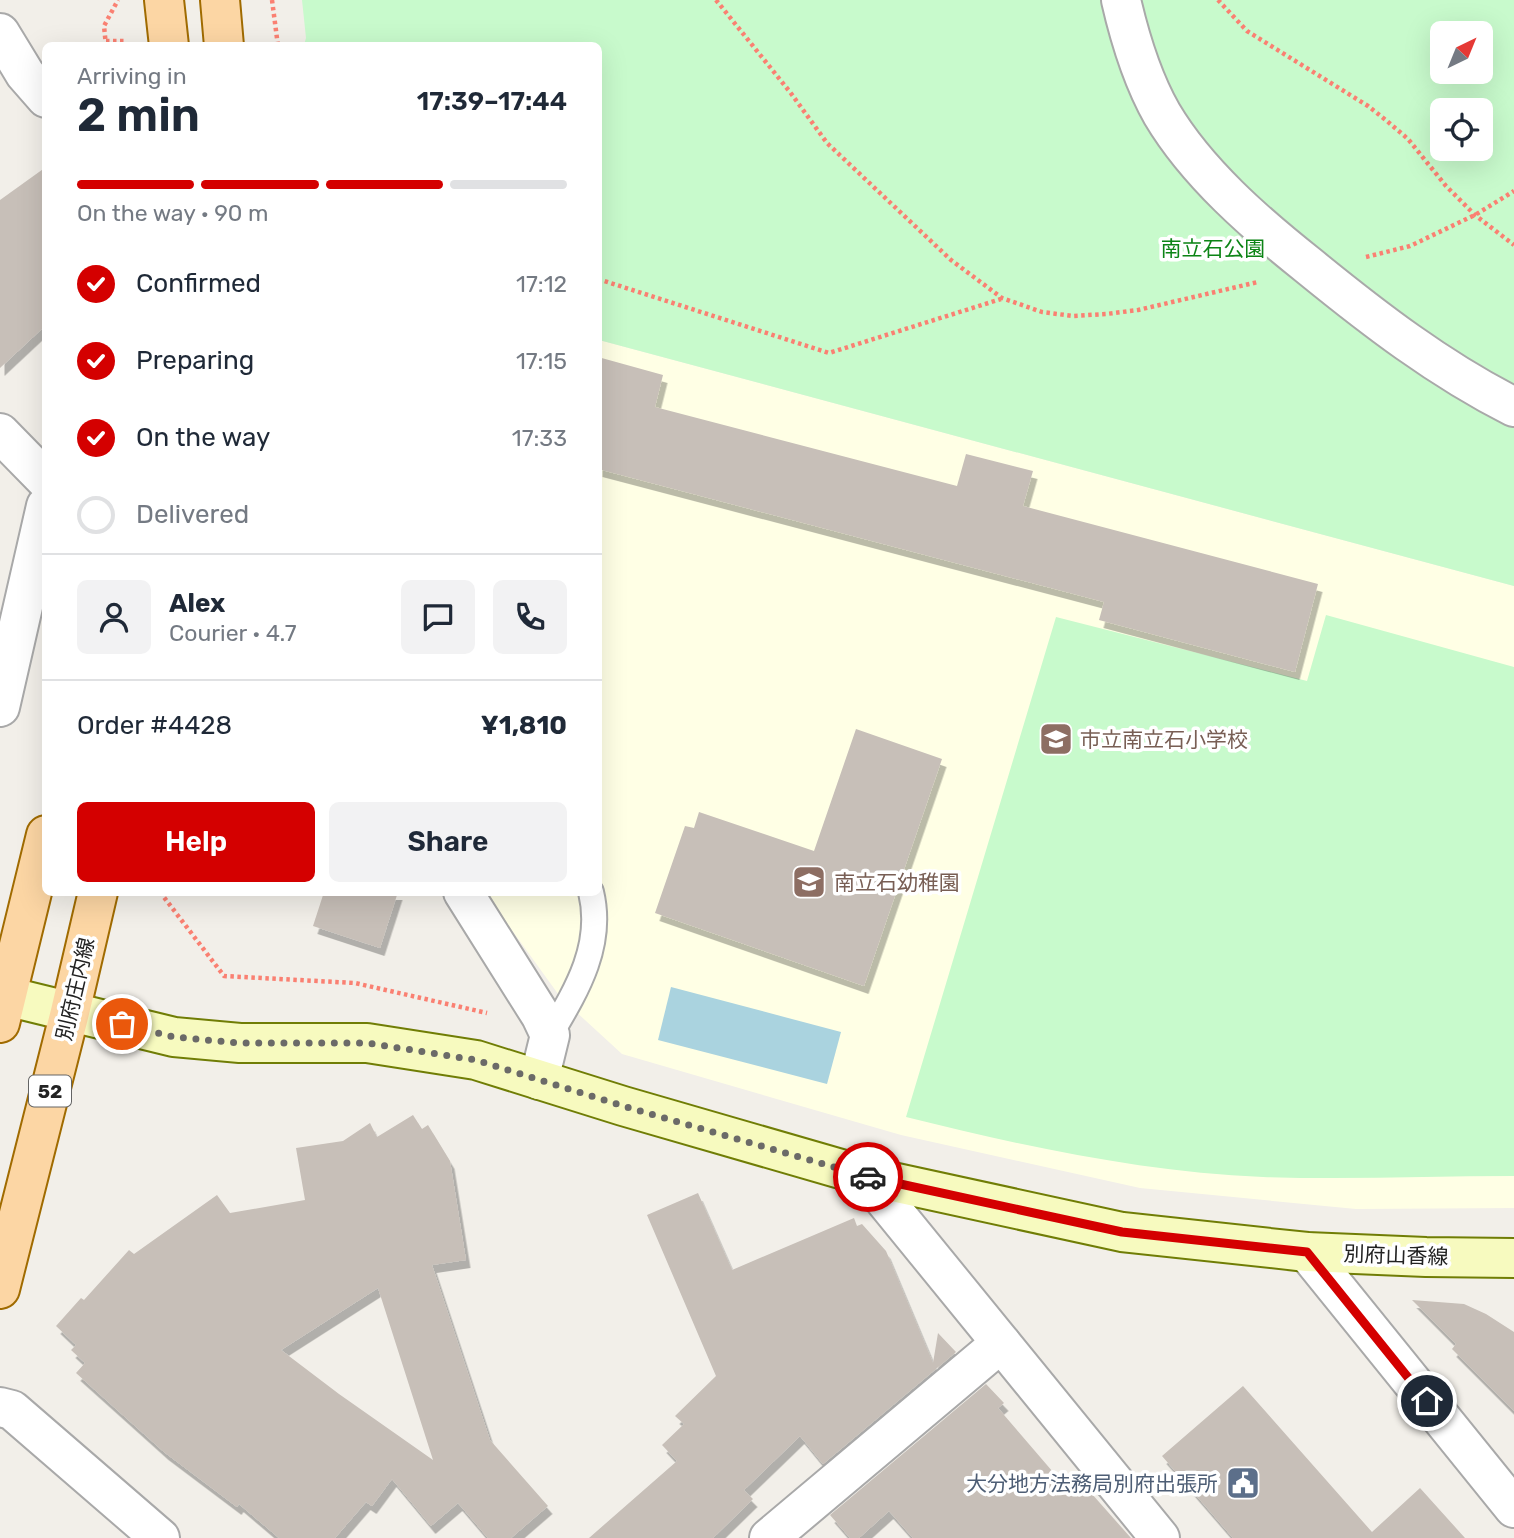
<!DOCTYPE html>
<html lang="en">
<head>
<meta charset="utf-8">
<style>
	:root { --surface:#fff; --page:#f2f2f3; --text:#1f2937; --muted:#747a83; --line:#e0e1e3; --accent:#d40000 }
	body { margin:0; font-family:Rubik,"Noto Sans JP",sans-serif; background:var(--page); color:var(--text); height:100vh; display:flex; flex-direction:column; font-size:26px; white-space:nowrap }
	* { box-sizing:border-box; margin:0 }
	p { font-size:23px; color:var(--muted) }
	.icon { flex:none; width:38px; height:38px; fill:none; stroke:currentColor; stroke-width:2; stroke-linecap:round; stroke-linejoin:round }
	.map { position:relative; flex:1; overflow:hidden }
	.details { position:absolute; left:42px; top:42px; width:560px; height:854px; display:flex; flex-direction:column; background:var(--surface); border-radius:10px; box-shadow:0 7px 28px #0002 }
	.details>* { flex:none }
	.needle { width:46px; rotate:43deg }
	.buttons { position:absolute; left:1430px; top:21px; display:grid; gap:14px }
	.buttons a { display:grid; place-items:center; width:63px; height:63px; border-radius:10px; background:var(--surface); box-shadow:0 7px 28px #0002; font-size:35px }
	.pin { position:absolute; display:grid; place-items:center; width:60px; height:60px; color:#fff; margin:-30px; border:4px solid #fff; border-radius:50%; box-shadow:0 2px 7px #0007 }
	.courier { position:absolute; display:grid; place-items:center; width:70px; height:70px; margin:-35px; border:5px solid #d40000; border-radius:50%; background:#fff; color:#222; box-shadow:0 2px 9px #0007 }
	.summary em { font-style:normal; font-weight:600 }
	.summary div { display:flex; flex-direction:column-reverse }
	.summary { display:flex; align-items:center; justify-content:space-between; height:119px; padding:0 35px }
	h1 { font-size:46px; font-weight:600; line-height:52px }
	.bar { display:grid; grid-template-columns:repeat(4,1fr); gap:10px 7px; align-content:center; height:84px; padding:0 35px }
	.bar i { height:9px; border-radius:5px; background:var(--line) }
	.bar .on { background:var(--accent) }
	.bar p { grid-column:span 4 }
	.line { display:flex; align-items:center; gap:18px; padding:0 35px; border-top:2px solid var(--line) }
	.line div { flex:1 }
	.round { display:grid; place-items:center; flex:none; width:74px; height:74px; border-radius:10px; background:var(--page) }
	ol { padding:0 35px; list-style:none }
	li { display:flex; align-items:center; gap:21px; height:77px }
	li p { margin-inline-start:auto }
	li .icon { padding:7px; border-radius:50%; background:var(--accent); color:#fff; stroke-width:4 }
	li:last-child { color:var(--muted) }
	li i { width:38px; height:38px; border:4px solid var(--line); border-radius:50% }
	.button { display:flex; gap:14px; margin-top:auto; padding:14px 35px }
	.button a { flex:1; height:80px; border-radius:10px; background:var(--accent); color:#fff; font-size:28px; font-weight:600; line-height:80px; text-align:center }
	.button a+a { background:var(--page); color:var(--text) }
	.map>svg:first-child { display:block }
	.education { fill:#ffffe5 }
	.park { fill:#c8facc; fill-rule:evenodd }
	.water { fill:#aad3df }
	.building { fill:#c7bfb8; fill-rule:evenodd; filter:url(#shadow) }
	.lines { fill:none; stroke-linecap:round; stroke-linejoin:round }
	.lane-casing { stroke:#a9a9a9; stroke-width:28 }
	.street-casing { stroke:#a9a9a9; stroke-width:42 }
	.secondary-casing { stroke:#707d05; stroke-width:42 }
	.primary-casing { stroke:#a06b00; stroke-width:42 }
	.path { stroke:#fa8072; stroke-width:4.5; stroke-dasharray:3.5 3.5; stroke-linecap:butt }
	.lane { stroke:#fff; stroke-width:24 }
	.street { stroke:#fff; stroke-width:38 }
	.secondary { stroke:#f7fabf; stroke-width:38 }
	.primary { stroke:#fcd6a4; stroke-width:38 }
	.done { stroke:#6b6a68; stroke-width:7; stroke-dasharray:0 12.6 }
	.route { stroke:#d40000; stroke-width:9 }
	.labels { text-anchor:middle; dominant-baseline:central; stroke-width:7; stroke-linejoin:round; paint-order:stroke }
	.shield { fill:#fff; stroke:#646464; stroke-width:2 }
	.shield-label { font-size:19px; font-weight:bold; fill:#222 }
	.park-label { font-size:21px; fill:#0c8416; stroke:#fff }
	.education-label { font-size:21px; fill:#785e54; stroke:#fff; text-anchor:start }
	.street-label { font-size:21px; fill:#222; stroke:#fff }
	.service-label { font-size:21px; fill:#4e5e75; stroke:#fff; text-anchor:end }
</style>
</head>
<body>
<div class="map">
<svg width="1514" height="1538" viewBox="0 0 1514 1538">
	<defs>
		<filter id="shadow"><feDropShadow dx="4.5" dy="8" stdDeviation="0" flood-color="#0004"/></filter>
	</defs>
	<rect width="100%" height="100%" fill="#f2efe9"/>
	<path class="education" d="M599,340L1514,586V1208L1356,1209L1140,1188L901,1135L622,1054L561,998L485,893L598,892Z"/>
	<g class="park">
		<path d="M302,0H1514V586L599,340L598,46L304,45L306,38ZM1442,33H1480V72H1442ZM1442,110H1480V149H1442Z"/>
		<path d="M1326,615L1514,667V1176C1431,1176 1346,1180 1263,1177C1143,1172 1022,1146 906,1117L1056,617L1307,681Z"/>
	</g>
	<path class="water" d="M671,987L841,1032L827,1084L658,1040Z"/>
	<g class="building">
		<path d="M46,167V325L0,368V200Z"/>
		<path d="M598,357L663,375L655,407L957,486L966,454L1033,471L1023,506L1318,584L1295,672L1099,620L1104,602L598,469Z"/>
		<path d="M856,729L942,759L864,986L655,913L685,826L694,828L699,812L814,851Z"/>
		<path d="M324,892H398L380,948L313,926Z"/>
		<path d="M413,1115L422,1129L428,1125L450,1161L466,1260L432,1265L490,1440L548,1506L511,1538H488L458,1503L431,1526L392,1479L372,1506L366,1502L335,1538H279L239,1504L237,1507L164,1452L76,1373L85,1363L71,1350L76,1345L56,1326L81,1298L84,1300L129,1250L134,1254L217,1195L230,1213L305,1200L296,1148L343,1141L370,1123L377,1137ZM378,1288L433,1460L339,1394L281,1350Z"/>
		<path d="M698,1193L732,1270L854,1218L857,1226L862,1224L886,1251L933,1363L938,1333L956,1352L823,1464L800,1436L744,1490L753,1499L713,1538H589L677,1461L662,1445L684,1424L675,1416L716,1376L647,1215Z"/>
		<path d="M1412,1300L1464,1304L1486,1314L1514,1332V1411L1452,1349L1456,1344Z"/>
		<path d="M986,1384L1004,1403L998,1408L1065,1486L1076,1476L1131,1538H913L889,1511L859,1538H850L830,1515Z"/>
		<path d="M1243,1386L1372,1532L1420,1488L1465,1538H1233L1162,1456Z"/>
	</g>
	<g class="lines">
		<defs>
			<path id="lane" d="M550,1035C576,991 604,946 591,892"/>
			<g id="street">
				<path d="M1121,0C1130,39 1142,79 1162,114C1197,173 1256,224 1309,266C1374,319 1439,369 1514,407"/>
				<path d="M0,33L25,74L46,98"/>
				<path d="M0,433L46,480"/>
				<path d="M0,707L46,506"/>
				<path d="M463,892L541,1016L550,1035L539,1080"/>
				<path d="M865,1176L1160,1538"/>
				<path d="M1307,1252L1514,1508"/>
				<path d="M0,1407L12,1410L160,1538"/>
				<path d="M769,1538L1001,1343"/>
			</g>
			<path id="secondary" d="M6,996L174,1037L240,1043H367L476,1060L623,1106L865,1176L1122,1232L1307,1252L1426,1257L1514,1258"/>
			<g id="primary">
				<path d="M164,0L169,46"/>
				<path d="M220,0L224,46"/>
				<path d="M0,1023L46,835"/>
				<path d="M0,1289L70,1012L98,892"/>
			</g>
		</defs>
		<use href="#lane" class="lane-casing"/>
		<use href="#street" class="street-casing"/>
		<use href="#secondary" class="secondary-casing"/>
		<use href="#primary" class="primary-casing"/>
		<g class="path">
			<path d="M272,0L278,46"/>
			<path d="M716,0L790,92L827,143L951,260L1002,298L1042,312L1073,316L1106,314L1138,310L1258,282"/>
			<path d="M1218,0L1247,31L1368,106L1387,121L1408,139L1446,186L1475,215L1514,245"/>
			<path d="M106,41H124"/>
			<path d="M106,46L104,26L118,0"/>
			<path d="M1366,257L1410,246L1475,215L1514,191"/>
			<path d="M598,279L829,353L1001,299"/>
			<path d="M160,892L224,976L355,983L487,1013"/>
		</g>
		<use href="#lane" class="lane"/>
		<use href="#street" class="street"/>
		<use href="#secondary" class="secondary"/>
		<use href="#primary" class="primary"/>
	</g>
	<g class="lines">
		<path class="done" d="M122,1024L174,1037L240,1043H367L476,1060L623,1106L868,1177"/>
		<path class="route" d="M868,1177L1122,1232L1307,1252L1427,1401"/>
	</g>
	<defs>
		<symbol id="school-square" viewBox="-11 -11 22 22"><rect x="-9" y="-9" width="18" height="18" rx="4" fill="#8d6e63" stroke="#fff"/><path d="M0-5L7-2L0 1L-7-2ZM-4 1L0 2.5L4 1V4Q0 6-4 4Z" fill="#fff"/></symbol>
		<symbol id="civic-square" viewBox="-11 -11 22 22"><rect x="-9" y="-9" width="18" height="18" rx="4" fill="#5c6f8a" stroke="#fff"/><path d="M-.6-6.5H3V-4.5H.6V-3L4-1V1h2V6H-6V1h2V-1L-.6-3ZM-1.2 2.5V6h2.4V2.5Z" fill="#fff"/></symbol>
	</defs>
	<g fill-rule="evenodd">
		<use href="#school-square" x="1037" y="720" width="38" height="38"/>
		<use href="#school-square" x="790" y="863" width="38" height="38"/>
		<use href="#civic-square" x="1224" y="1464" width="38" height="38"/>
	</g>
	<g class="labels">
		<rect class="shield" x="29" y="1075.5" width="42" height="31" rx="5"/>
		<g class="shield-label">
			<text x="50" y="1091">52</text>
		</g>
		<g class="park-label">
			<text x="1213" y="248">南立石公園</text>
		</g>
		<g class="education-label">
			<text x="1080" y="739">市立南立石小学校</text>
			<text x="834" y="882">南立石幼稚園</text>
		</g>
		<g class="street-label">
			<text transform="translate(75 989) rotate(-77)">別府庄内線</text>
			<text transform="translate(1396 1255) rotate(2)">別府山香線</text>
		</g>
		<g class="service-label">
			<text x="1218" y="1483">大分地方法務局別府出張所</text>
		</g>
	</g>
</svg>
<div class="buttons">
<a><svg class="needle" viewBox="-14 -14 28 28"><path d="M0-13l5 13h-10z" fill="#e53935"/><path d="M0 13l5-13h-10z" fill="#747a83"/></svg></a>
<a><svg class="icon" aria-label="locate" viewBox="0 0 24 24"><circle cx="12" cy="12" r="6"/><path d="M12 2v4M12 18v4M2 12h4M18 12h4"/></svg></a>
</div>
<div class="pin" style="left:122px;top:1024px;background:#ea580c"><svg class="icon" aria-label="bag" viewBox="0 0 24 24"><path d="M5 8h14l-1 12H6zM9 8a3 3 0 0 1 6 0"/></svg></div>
<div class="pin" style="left:1427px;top:1401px;background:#1f2937"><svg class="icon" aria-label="home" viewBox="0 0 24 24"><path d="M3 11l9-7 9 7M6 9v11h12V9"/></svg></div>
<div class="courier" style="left:868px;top:1177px"><svg class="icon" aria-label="car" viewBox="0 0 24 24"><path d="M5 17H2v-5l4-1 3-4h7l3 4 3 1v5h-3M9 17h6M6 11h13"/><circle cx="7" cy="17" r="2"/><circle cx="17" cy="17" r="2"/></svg></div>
<section class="details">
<div class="summary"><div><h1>2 min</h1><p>Arriving in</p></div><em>17:39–17:44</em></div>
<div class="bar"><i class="on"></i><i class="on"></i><i class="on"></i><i></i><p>On the way · 90 m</p></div>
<ol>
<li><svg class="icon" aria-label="check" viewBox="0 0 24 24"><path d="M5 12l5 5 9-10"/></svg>Confirmed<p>17:12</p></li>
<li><svg class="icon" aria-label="check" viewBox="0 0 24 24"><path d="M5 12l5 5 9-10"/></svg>Preparing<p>17:15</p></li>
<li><svg class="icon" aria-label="check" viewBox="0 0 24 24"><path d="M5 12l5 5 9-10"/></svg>On the way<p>17:33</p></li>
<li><i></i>Delivered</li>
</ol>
<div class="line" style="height:126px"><a class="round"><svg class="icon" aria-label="person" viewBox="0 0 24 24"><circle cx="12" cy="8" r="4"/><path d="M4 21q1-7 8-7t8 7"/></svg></a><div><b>Alex</b><p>Courier · 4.7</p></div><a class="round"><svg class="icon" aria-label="chat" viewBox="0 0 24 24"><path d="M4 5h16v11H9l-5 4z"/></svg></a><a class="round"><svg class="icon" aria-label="phone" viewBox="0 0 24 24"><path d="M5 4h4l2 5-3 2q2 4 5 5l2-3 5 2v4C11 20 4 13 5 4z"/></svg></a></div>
<div class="line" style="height:91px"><div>Order #4428</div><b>¥1,810</b></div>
<div class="button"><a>Help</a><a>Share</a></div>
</section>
</div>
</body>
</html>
